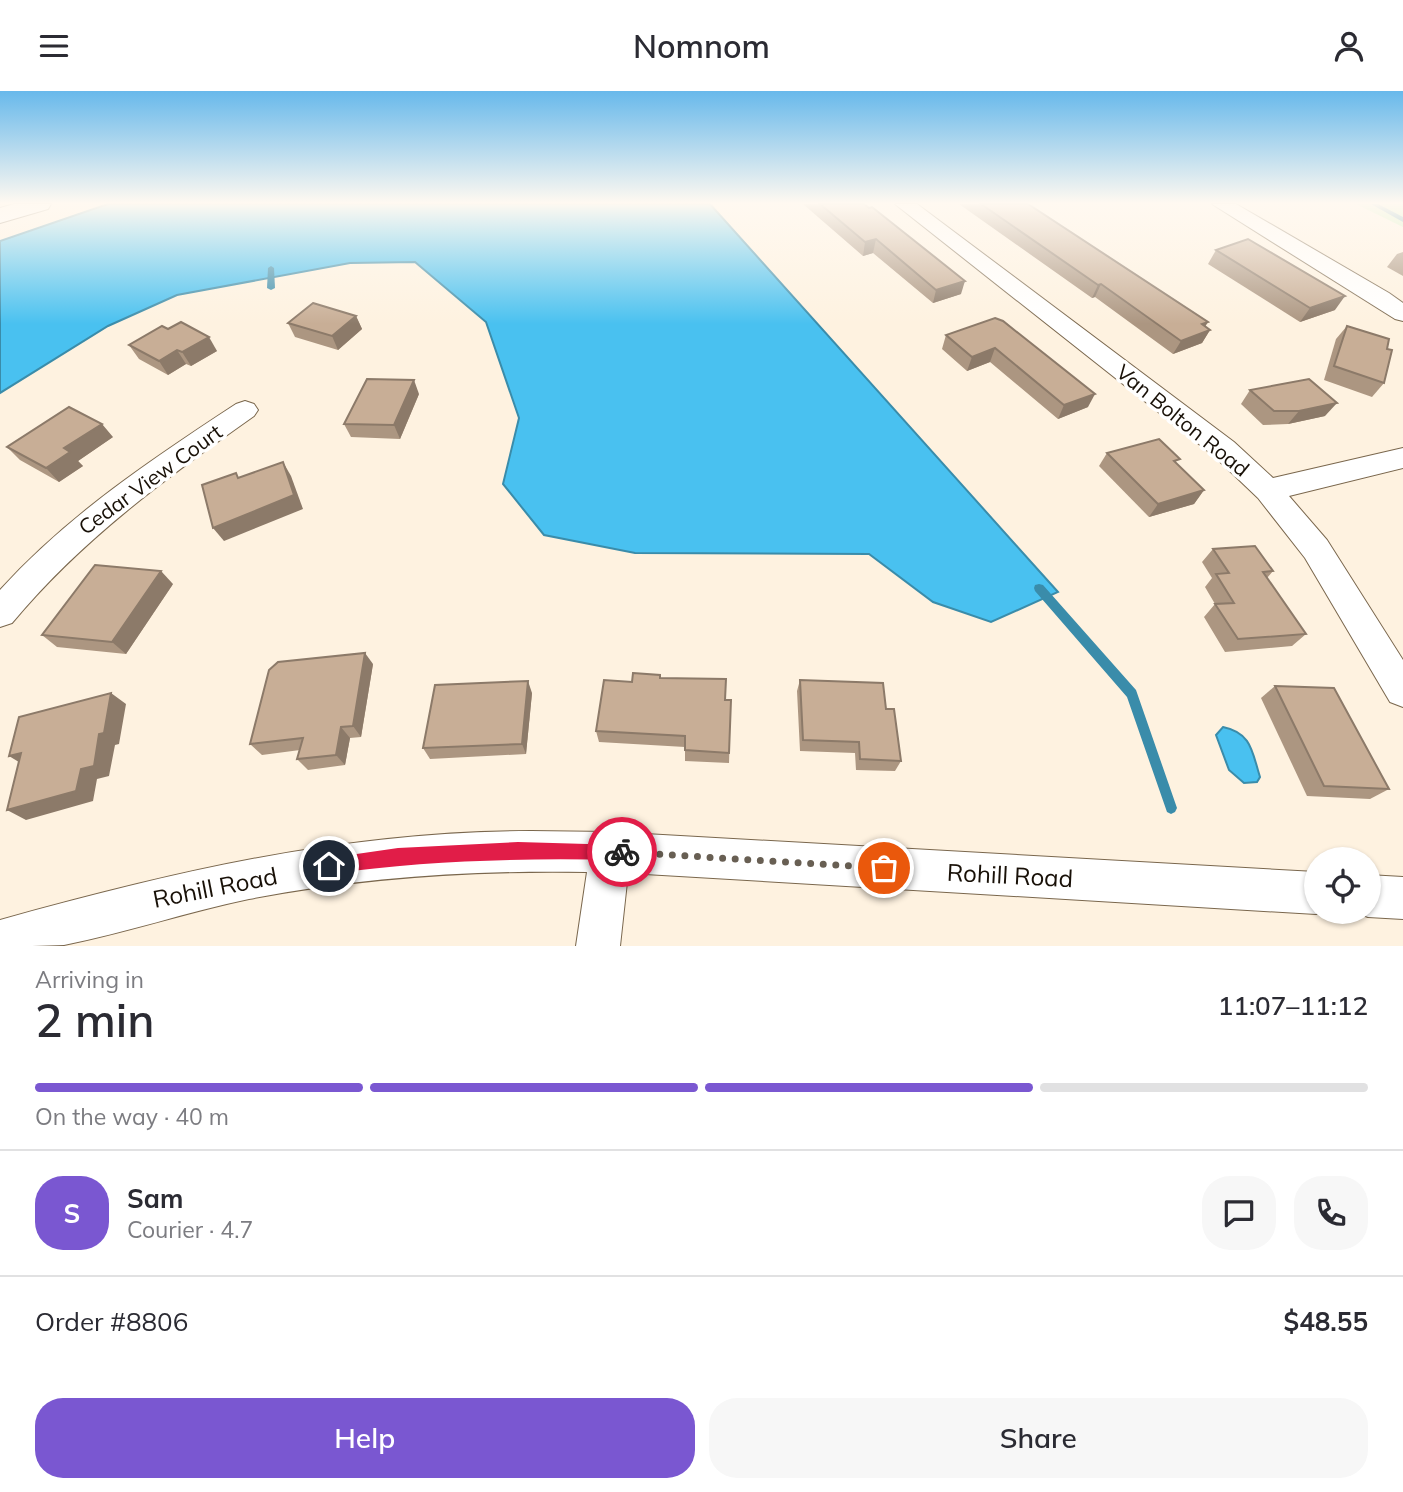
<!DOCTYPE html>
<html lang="en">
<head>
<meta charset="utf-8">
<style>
	:root { --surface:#fff; --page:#f7f7f7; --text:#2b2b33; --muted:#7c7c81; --line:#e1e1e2; --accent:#7a57d1 }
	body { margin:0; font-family:Mulish,sans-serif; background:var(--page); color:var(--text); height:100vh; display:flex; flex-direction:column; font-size:26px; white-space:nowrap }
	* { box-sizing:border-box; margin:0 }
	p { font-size:23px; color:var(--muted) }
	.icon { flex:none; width:38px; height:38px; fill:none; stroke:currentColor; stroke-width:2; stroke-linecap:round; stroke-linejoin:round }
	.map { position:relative; height:855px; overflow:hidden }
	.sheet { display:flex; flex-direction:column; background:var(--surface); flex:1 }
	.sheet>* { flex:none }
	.fabs { position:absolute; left:1304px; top:756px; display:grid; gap:14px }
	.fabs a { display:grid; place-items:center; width:77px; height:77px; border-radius:50%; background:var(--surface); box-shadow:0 2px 5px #0004; font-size:35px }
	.pin { position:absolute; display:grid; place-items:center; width:60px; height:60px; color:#fff; margin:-30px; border:4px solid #fff; border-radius:50%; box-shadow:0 2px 7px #0007 }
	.courier { position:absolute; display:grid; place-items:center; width:70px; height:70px; margin:-35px; border:5px solid #e11d48; border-radius:50%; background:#fff; color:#222; box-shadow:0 2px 9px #0007 }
	.head em { font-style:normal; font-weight:600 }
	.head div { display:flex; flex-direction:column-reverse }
	.head { display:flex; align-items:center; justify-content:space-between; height:119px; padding:0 35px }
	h1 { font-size:46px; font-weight:600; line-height:52px }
	.bar { display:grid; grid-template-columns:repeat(4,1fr); gap:10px 7px; align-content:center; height:84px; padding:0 35px }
	.bar i { height:9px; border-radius:5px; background:var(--line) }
	.bar .on { background:var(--accent) }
	.bar p { grid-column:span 4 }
	.line { display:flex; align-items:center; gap:18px; padding:0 35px; border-top:2px solid var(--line) }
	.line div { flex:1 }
	.round { display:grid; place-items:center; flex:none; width:74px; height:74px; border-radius:28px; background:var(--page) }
	.cta { display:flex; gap:14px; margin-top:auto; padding:14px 35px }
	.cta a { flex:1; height:80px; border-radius:28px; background:var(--accent); color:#fff; font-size:28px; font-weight:600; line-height:80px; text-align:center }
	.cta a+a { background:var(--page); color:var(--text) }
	header { display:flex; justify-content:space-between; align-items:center; height:91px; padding:0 35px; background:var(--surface); font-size:32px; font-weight:600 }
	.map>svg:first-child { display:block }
	.green { fill:#c5f1b7 }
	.water { fill:#49c1f0; stroke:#3a8caa; stroke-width:2 }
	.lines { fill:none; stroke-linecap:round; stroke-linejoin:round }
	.stream { fill:#3a8caa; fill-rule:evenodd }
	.minor-casing { stroke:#7a674d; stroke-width:2 }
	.tertiary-casing { stroke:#7a674d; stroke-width:2 }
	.minor { fill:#fff; fill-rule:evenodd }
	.tertiary { fill:#fff; fill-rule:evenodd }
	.wall { fill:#ac9681 }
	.shaded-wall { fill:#8c7a69 }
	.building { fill:#c8ae96; stroke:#8c7a69; stroke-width:2 }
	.route { fill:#e11d48 }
	.done { stroke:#685f53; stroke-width:7; stroke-dasharray:0 12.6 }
	.labels { text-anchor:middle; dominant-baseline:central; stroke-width:7; stroke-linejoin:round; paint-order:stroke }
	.street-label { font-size:21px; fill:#181007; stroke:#fff }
	.near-street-label { font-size:24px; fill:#181007; stroke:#fff }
</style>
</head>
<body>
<header><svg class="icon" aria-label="menu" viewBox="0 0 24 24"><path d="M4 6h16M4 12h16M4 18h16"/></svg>Nomnom<svg class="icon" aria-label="person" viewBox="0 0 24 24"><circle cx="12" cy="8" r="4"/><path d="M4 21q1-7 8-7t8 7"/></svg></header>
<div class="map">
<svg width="1403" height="855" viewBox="0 0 1403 855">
	<rect width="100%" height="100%" fill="#fef2e0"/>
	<path class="green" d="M1356,113H1403V136Z"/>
	<g class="water">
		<path d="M108,113H710L1058,501L991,531L933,511L869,463L635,462L544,444L503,393L519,327L486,231L415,171L350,172L177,204L108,235L0,302V150Z"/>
		<path d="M1223,636C1252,642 1252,661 1260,686L1257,691L1244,692L1229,679L1216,644Z"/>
	</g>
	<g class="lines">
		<g class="stream">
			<path d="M1371,113H1378L1403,126V131Z"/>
			<path d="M271,175L274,177L275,197L271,199L267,197L268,177Z"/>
			<path d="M1039,493L1043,494L1136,599L1177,717L1175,721L1171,723L1167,721L1127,606L1035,500L1034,497L1035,494Z"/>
		</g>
		<defs>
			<g id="minor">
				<path d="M895,113H917L1234,351L1273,387L1403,357V377L1289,405L1327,449L1403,569V616L1390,611L1305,467L1258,407L1214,365Z"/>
				<path d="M1212,113H1236L1389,202L1403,212V230L1395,228Z"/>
				<path d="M245,310L254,313L258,319L254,325C166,387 81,449 12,532L0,536V499C68,424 152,368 236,313Z"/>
				<path d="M531,740L610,741L1316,781V821H1321L1316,823L628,782L620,855H576L587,781C472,779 362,786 249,808C186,821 126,842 64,854C44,855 20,855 0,855V829C175,780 348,740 531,740Z"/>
				<path d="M1368,784L1403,786V828L1368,826L1355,821H1368Z"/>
			</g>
			<path id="tertiary" d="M14,113H51L48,118L0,132V117Z"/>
		</defs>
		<use href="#minor" class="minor-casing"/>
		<use href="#tertiary" class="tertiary-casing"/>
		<use href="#minor" class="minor"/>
		<use href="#tertiary" class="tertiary"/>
	</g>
	<g class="wall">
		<path d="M803,113H864L961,203L933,212L873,162L863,165Z"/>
		<path d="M959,113H1028L1208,231L1205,235L1210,239L1202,252L1173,263L1095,206L1092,207Z"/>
		<path d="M1216,159L1335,219L1300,231L1208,173Z"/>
		<path d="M1403,161V185L1387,176L1397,163Z"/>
		<path d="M356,225L362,238L338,259L295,246L288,232Z"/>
		<path d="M995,227L1088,316L1058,328L990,271L967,280L942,258L946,244Z"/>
		<path d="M1347,235L1387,258L1384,292L1372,306L1324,289L1336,248Z"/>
		<path d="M168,238L217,260L191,275L186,273L168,284L139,268L129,254Z"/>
		<path d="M1250,299L1325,325L1288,333L1263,334L1241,313Z"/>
		<path d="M419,303L400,348L351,346L344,333Z"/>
		<path d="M113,346L78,370L83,375L59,391L20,369L7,356Z"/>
		<path d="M1107,362L1177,373L1204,399L1194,413L1149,426L1099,375Z"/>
		<path d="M1213,458L1273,480L1267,487L1306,543L1292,555L1225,561L1204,526L1215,513L1205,496L1212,487L1202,471Z"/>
		<path d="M173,493L126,563L57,556L42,544Z"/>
		<path d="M373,573L361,646L350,647L345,674L308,679L297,668L300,659L262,664L250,653Z"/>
		<path d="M661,587L725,609H731L729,672L685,670V656L599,651L596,640L632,591Z"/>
		<path d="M800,589L886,618L901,670L895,680L856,679L855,662L800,660L797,600Z"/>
		<path d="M1275,595L1389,698L1370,708L1307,705L1261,607Z"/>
		<path d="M532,602L526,663L430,668L423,657Z"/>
	</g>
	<g class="shaded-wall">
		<path d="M876,148L873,162L863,165L865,151Z"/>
		<path d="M965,190L961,203L933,212L936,199Z"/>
		<path d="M1101,193L1095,206L1092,207L1098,194Z"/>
		<path d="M1345,205L1335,219L1300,231L1310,217Z"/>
		<path d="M356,225L362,238L338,259L332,245Z"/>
		<path d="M1208,231L1201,242L1210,239L1202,252L1173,263L1181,250L1202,233Z"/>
		<path d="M209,246L217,260L191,275L182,261Z"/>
		<path d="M995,257L990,271L967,280L972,266Z"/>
		<path d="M177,259L186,273L168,284L159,270Z"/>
		<path d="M414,289L419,303L400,348L394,334Z"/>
		<path d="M1095,303L1088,316L1058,328L1064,314Z"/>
		<path d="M1337,312L1325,325L1288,333L1299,320Z"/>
		<path d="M102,333L113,346L78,370L83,375L59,391L46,377L64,357Z"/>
		<path d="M283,371L291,385L303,418L224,450L213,437Z"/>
		<path d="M1204,399L1194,413L1149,426L1158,413Z"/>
		<path d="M161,480L173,493L126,563L112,551Z"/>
		<path d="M365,562L373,573L361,646L353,635Z"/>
		<path d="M528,590L532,602L526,663L522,653Z"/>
		<path d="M111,602L126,613L119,653L115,654L109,685L97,688L93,710L26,729L7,719L81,678Z"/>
		<path d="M341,636L350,647L345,674L336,664Z"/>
		<path d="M21,662L27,676L9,665Z"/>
	</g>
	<g class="building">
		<path d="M820,113H864L869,117L872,116L965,190L936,199L876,148L865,151Z"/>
		<path d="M981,113H1028L1208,231L1202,233L1210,239L1181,250L1101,193L1098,194Z"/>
		<path d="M1248,148L1345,205L1310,217L1216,159Z"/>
		<path d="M313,212L356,225L332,245L288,232Z"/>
		<path d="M995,227L1003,230L1095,303L1064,314L995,257L972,266L946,244Z"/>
		<path d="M181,231L209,246L182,261L177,259L159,270L129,254L162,235L168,238Z"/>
		<path d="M1347,235L1389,248L1387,258L1392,259L1384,292L1334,275Z"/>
		<path d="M367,288L414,289L394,334L344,333Z"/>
		<path d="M1309,288L1337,312L1299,320H1274L1250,299Z"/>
		<path d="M69,316L102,333L64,357L70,361L46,377L7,356Z"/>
		<path d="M1159,348L1180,368L1174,370L1204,399L1158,413L1107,362Z"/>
		<path d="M283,371L294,404L213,437L202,394L236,382L238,387Z"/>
		<path d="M1255,455L1273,480L1263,481L1306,543L1238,548L1215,513L1234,512L1216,483L1229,482L1213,458Z"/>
		<path d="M95,474L161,480L112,551L42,544Z"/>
		<path d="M365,562L353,635L341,636L336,664L297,668L303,647L250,653L269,579L278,571Z"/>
		<path d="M633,582L660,584V587L726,588L725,609H731L729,662L685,659V645L596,640L604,589L632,591Z"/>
		<path d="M800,589L883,592L886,618H894L901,670L860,668L859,651L803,649Z"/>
		<path d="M528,590L522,653L423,657L435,594Z"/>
		<path d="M1275,595L1334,597L1389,698L1324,695Z"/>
		<path d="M111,602L104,642L99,643L94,675L81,678L76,700L7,719L21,662L9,665L19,626Z"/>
	</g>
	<linearGradient id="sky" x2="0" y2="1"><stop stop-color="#68b9eb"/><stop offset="0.48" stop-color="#fff9f1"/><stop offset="1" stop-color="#fff9f1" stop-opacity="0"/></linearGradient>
	<rect width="1403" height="233" fill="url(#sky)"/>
	<path class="route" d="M518,751L622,754L627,756L630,761L627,767L622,769C523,767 427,769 329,783L323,781L321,775L323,770L329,767L398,757Z"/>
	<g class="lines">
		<path class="done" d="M622,761L884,777"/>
	</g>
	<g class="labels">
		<g class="street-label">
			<text transform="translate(1183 329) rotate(39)">Van Bolton Road</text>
			<text transform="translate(150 388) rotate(-36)">Cedar View Court</text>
		</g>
		<g class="near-street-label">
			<text transform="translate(1010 784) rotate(3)">Rohill Road</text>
			<text transform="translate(215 796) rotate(-11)">Rohill Road</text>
		</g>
	</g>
</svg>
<div class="fabs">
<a><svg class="icon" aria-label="locate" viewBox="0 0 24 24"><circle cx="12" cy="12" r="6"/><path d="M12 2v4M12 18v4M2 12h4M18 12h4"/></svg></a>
</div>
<div class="pin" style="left:884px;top:777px;background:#ea580c"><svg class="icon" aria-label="bag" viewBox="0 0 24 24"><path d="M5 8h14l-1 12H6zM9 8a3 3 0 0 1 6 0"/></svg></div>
<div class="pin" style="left:329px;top:775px;background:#1f2937"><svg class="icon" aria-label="home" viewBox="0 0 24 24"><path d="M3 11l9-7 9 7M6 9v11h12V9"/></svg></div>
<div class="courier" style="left:622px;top:761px"><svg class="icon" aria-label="bike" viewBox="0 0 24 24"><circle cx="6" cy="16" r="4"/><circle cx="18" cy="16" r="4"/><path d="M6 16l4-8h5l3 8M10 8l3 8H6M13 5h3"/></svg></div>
</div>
<section class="sheet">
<div class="head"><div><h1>2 min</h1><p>Arriving in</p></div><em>11:07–11:12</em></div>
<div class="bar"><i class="on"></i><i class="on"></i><i class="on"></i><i></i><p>On the way · 40 m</p></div>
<div class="line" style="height:126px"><b class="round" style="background:var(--accent);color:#fff">S</b><div><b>Sam</b><p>Courier · 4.7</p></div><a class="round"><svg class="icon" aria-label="chat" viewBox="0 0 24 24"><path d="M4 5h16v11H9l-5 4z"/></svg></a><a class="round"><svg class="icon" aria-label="phone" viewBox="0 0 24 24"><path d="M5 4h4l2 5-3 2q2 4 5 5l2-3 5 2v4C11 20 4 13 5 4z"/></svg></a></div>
<div class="line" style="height:91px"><div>Order #8806</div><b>$48.55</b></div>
<div class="cta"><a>Help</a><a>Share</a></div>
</section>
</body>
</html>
